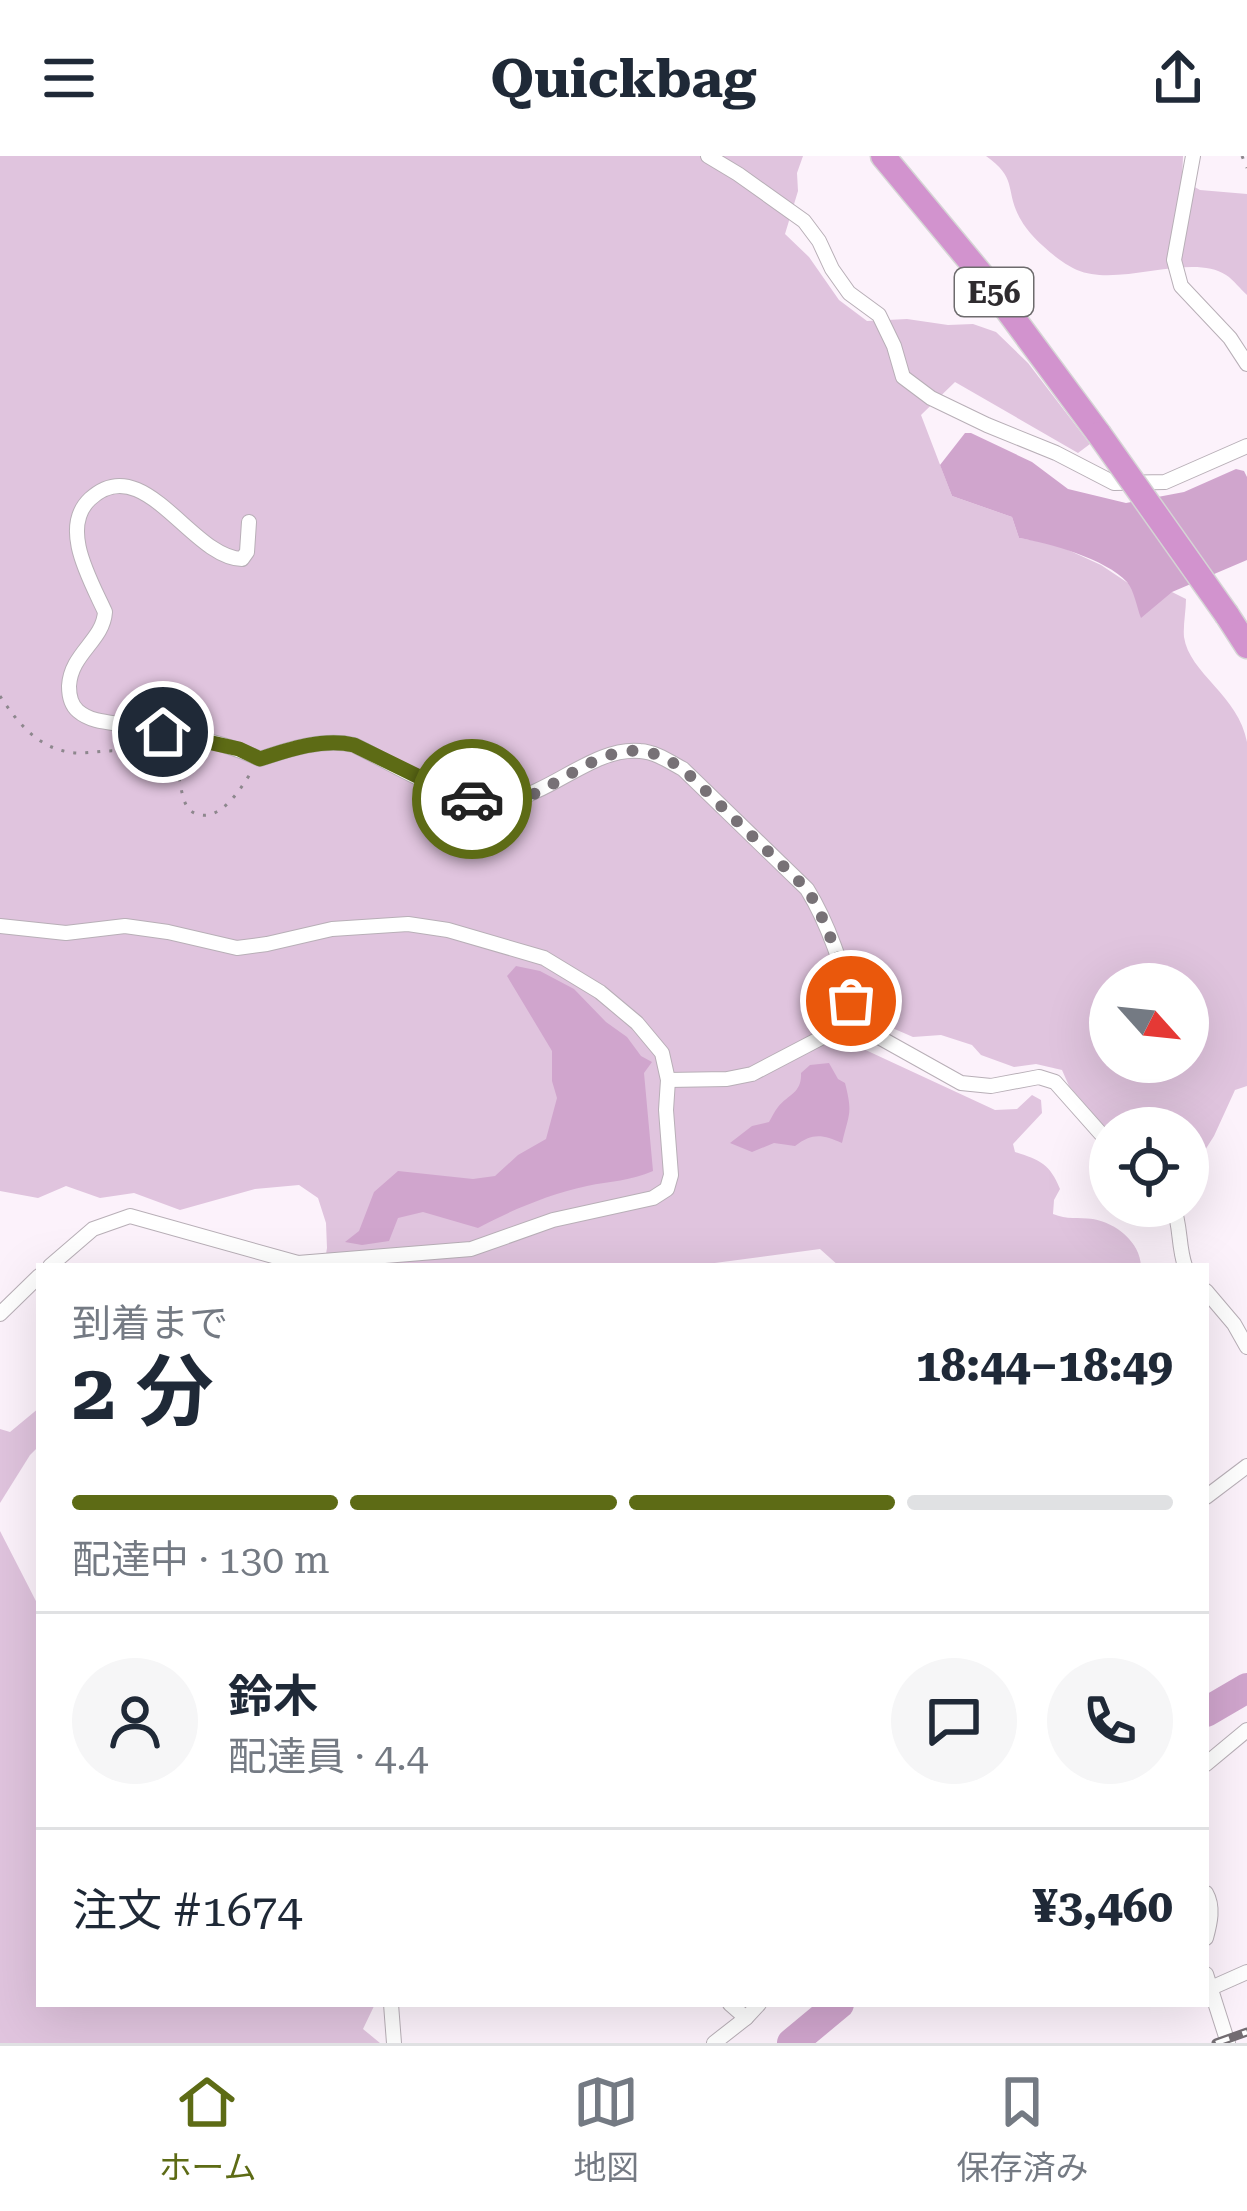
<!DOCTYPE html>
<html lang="ja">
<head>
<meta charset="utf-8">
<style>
	:root { --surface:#fff; --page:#f6f6f7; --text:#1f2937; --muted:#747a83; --line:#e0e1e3; --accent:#5d6b15 }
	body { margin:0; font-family:"Roboto Serif","Noto Sans JP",serif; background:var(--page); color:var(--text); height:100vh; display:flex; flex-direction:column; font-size:45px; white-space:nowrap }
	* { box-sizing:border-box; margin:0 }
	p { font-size:39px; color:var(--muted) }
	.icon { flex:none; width:66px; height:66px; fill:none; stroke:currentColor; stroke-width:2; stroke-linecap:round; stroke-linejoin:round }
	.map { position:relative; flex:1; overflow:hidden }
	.drawer { position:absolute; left:36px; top:1107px; width:1173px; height:744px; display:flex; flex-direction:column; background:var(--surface); border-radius:0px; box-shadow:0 12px 48px #0002 }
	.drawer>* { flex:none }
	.needle { width:78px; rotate:117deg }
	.controls { position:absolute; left:1089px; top:807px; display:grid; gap:24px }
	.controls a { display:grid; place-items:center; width:120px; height:120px; border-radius:50%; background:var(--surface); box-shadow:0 12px 48px #0002; font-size:60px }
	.pin { position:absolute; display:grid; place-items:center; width:102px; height:102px; color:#fff; margin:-51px; border:6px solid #fff; border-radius:50%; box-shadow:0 3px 12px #0007 }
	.courier { position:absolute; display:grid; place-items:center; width:120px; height:120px; margin:-60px; border:9px solid #5d6b15; border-radius:50%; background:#fff; color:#222; box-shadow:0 3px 15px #0007 }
	.headline em { font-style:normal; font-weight:700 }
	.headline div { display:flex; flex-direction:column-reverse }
	.headline { display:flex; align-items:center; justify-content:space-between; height:204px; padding:0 36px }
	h1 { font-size:78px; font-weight:700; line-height:90px }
	.bar { display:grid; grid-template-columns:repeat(4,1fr); gap:18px 12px; align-content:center; height:144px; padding:0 36px }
	.bar i { height:15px; border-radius:9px; background:var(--line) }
	.bar .selected { background:var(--accent) }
	.bar p { grid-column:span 4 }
	.line { display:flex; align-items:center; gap:30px; padding:0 36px; border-top:3px solid var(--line) }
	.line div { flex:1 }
	.round { display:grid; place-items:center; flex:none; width:126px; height:126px; border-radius:63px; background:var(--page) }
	header { display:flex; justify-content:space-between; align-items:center; height:156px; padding:0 36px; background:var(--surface); font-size:54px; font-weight:700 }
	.dock { display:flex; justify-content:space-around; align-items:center; height:168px; border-top:3px solid var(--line); background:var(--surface); font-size:33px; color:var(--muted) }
	.dock a { display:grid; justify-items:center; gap:6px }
	.dock .selected { color:var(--accent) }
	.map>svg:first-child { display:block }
	.green { fill:#e0c4de; fill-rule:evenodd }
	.water { fill:#d0a5cd }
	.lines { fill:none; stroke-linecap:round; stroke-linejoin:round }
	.river { stroke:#d0a5cd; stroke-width:30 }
	.minor-casing { stroke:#b8afb7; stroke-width:16 }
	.motorway-casing { stroke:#d5d5d5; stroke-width:27 }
	.path { stroke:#8d878d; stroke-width:3; stroke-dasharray:3 9; stroke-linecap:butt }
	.minor { stroke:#fff; stroke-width:14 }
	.motorway { stroke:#d293ce; stroke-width:24 }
	.rail-casing { stroke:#736d72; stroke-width:9 }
	.rail { stroke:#fff; stroke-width:4.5; stroke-dasharray:14; stroke-linecap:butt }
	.motorway-bridge-casing { stroke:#d5d5d5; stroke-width:27; stroke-linecap:butt }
	.motorway-bridge { stroke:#d293ce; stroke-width:24 }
	.done { stroke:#777176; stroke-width:12; stroke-dasharray:0 21.6 }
	.route { stroke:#5d6b15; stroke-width:15 }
	.labels { text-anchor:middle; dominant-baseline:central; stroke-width:9; stroke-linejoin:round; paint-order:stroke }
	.shield { fill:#fff; stroke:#6d6b6d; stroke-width:3 }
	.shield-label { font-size:30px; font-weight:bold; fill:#2f2c2f }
</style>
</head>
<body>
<header><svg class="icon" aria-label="menu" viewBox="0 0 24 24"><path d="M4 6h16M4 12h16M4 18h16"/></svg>Quickbag<svg class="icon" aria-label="share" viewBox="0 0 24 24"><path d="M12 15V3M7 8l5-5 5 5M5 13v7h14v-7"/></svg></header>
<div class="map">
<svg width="1247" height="1887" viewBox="0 0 1247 1887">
	<rect width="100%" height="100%" fill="#fcf2fb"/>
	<g class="green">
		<path d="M0,0H803L797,17L798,35L785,78L809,101L839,144L867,165L907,163L948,169L973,168L996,176L1028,207L1090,288L1078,297L955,226L921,259L952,340L1012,361L1019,382L1055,388L1101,409L1128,427L1172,436L1186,443C1186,455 1183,469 1184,481C1189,517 1239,540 1247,586V930L1235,934L1214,980L1188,1021V972H1110V977L1069,930L1062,914L1036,908L1014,911L981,899L972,889L941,879L913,881L883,868L873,852L851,834L841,836L836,858L844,884L995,954L1017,953L1032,939L1041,944L1042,957L1013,988L1015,996C1040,1004 1050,1008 1060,1033L1054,1044L1053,1058C1067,1064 1078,1061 1093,1063C1116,1067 1140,1086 1141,1110H839L820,1093L692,1110H324L327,1092L326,1067L318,1042L299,1029L255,1033L180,1054L134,1037L100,1042L66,1030L38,1042L0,1035ZM1110,828H1188V906H1110Z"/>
		<path d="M986,0H1183L1182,24L1200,34L1247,38V139C1240,133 1234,124 1226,119C1191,96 1119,132 1077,114C1060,107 1029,80 1021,64C1004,35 1019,23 986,0Z"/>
		<path d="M39,1252V1290L30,1299L0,1347V1273L10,1276Z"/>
		<path d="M0,1375L39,1451V1848H375L363,1873L380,1887H0Z"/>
	</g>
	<g class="water">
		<path d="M965,277H971L1032,306L1068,333L1126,347L1184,336L1236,313L1244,315L1247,321V404L1172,436L1141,462C1137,452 1134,434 1127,426C1106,403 1049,387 1019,382L1012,361L952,340L940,309Z"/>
		<path d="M516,810L540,815L574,833L606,866L627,881L641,900L652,906L644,917L653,1015C631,1025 610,1025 587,1030C547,1039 514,1053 478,1072L423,1056L398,1062L389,1085L362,1089L345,1086L359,1075L374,1036L398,1015L473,1023L495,1020L518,999L546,983L557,942L552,925V895L507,820Z"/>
		<path d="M829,907L838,923L845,927C853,958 849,957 842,987C822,978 812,977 795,990L774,987L752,996L730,987L752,970L769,966C772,961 774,956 778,951C789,938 802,937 801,917L810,909Z"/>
	</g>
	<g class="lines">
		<g class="river">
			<path d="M1206,1556L1247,1532"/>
			<path d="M792,1887L839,1848"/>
		</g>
		<defs>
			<g id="minor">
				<path d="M708,0L738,18L804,65L819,85L832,113L849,137L879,159L894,190L903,221L931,242L987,269L1056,297L1114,327L1165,326L1247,290"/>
				<path d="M1193,0L1174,104L1181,130L1230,182L1247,208"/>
				<path d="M249,366L247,396L242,403C191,402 144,293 90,343C59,372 91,425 105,456C103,485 71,497 69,530C69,540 71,549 78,555C93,568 115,566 132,570C176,578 220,584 260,603C289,593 323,582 354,589C389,606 465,652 501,648C513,647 525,640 536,635C568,621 605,591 640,595C656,596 670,606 683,613L807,733C833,775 845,823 859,870"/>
				<path d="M0,770L66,777L125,770L168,776L237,792L267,788L332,773L408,768L448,774L544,802L600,836L637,867L662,897L668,924L666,954L671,1019L667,1033L653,1042L553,1064L471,1093L298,1107L130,1060L93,1073L50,1110"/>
				<path d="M668,924L727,923L752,918L838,873L859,870L961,927L991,930L1039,921L1055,926L1110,988"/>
				<path d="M1173,1050C1181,1069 1178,1090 1185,1110"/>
				<path d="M1206,1135L1234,1168L1247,1191"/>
				<path d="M0,1158L39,1120"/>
				<path d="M1206,1341L1247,1310"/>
				<path d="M1206,1608L1247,1574"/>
				<path d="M1206,1737C1214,1751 1210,1767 1206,1782"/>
				<path d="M1206,1818L1228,1887"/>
				<path d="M1211,1832L1247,1816"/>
				<path d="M391,1848L394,1887"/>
				<path d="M730,1848L746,1862"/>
				<path d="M714,1887L746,1862L759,1848"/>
			</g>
			<g id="motorway">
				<path d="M883,0L980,117L1099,278"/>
				<path d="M1227,459L1247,490"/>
			</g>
		</defs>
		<use href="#minor" class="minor-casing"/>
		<use href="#motorway" class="motorway-casing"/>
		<g class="path">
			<path d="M1242,0L1247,12"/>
			<path d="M0,540C17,566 37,591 69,596C84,599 101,594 116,595C125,596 134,599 143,599C154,600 160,595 170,603C185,616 176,652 197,658C221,666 241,632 252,615"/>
		</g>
		<use href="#minor" class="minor"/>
		<use href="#motorway" class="motorway"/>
		<defs>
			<path id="rail" d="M1216,1887L1247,1876"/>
		</defs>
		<use href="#rail" class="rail-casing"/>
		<use href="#rail" class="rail"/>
		<defs>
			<path id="motorway-bridge" d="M1099,278L1227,459"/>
		</defs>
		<use href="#motorway-bridge" class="motorway-bridge-casing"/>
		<use href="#motorway-bridge" class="motorway-bridge"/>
	</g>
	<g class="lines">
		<path class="done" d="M472,643C480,646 491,649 500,648C545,645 593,590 640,595C656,596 670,605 683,613L807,733C828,768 840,806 851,845"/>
		<path class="route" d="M163,576L239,593L260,603C290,593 323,582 354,589L454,638L472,643"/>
	</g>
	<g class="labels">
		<rect class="shield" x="955" y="112" width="78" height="48" rx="9"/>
		<g class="shield-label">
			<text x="994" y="136">E56</text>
		</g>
	</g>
</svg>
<div class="controls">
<a><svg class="needle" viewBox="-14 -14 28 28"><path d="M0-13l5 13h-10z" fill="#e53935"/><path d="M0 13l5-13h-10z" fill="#747a83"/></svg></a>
<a><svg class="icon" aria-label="locate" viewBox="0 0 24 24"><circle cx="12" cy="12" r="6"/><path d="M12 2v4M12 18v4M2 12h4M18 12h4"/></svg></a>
</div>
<div class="pin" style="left:851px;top:845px;background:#ea580c"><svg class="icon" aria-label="bag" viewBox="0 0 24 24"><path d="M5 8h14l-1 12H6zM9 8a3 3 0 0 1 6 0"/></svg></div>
<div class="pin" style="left:163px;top:576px;background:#1f2937"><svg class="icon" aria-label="home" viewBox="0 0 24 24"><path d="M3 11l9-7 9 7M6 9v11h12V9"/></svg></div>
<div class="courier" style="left:472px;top:643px"><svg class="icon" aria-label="car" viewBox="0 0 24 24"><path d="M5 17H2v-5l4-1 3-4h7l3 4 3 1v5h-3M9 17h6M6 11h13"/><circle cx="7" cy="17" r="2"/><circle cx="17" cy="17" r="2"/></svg></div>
<section class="drawer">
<div class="headline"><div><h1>2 分</h1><p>到着まで</p></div><em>18:44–18:49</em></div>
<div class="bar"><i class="selected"></i><i class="selected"></i><i class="selected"></i><i></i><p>配達中 · 130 m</p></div>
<div class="line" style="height:216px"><a class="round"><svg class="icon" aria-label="person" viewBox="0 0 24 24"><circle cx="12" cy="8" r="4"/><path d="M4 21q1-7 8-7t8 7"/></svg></a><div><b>鈴木</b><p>配達員 · 4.4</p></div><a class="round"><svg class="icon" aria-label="chat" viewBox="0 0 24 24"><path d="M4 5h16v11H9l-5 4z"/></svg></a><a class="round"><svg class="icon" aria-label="phone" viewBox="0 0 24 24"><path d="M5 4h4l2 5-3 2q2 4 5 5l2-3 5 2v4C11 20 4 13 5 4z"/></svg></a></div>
<div class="line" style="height:156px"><div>注文 #1674</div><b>¥3,460</b></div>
</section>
</div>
<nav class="dock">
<a class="selected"><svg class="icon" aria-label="home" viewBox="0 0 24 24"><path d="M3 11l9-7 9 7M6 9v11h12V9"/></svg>ホーム</a>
<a><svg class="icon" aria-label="map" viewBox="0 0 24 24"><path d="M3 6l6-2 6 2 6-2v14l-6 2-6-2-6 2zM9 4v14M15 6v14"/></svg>地図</a>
<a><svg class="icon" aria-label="saved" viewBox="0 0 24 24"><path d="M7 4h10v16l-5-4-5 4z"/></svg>保存済み</a>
</nav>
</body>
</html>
